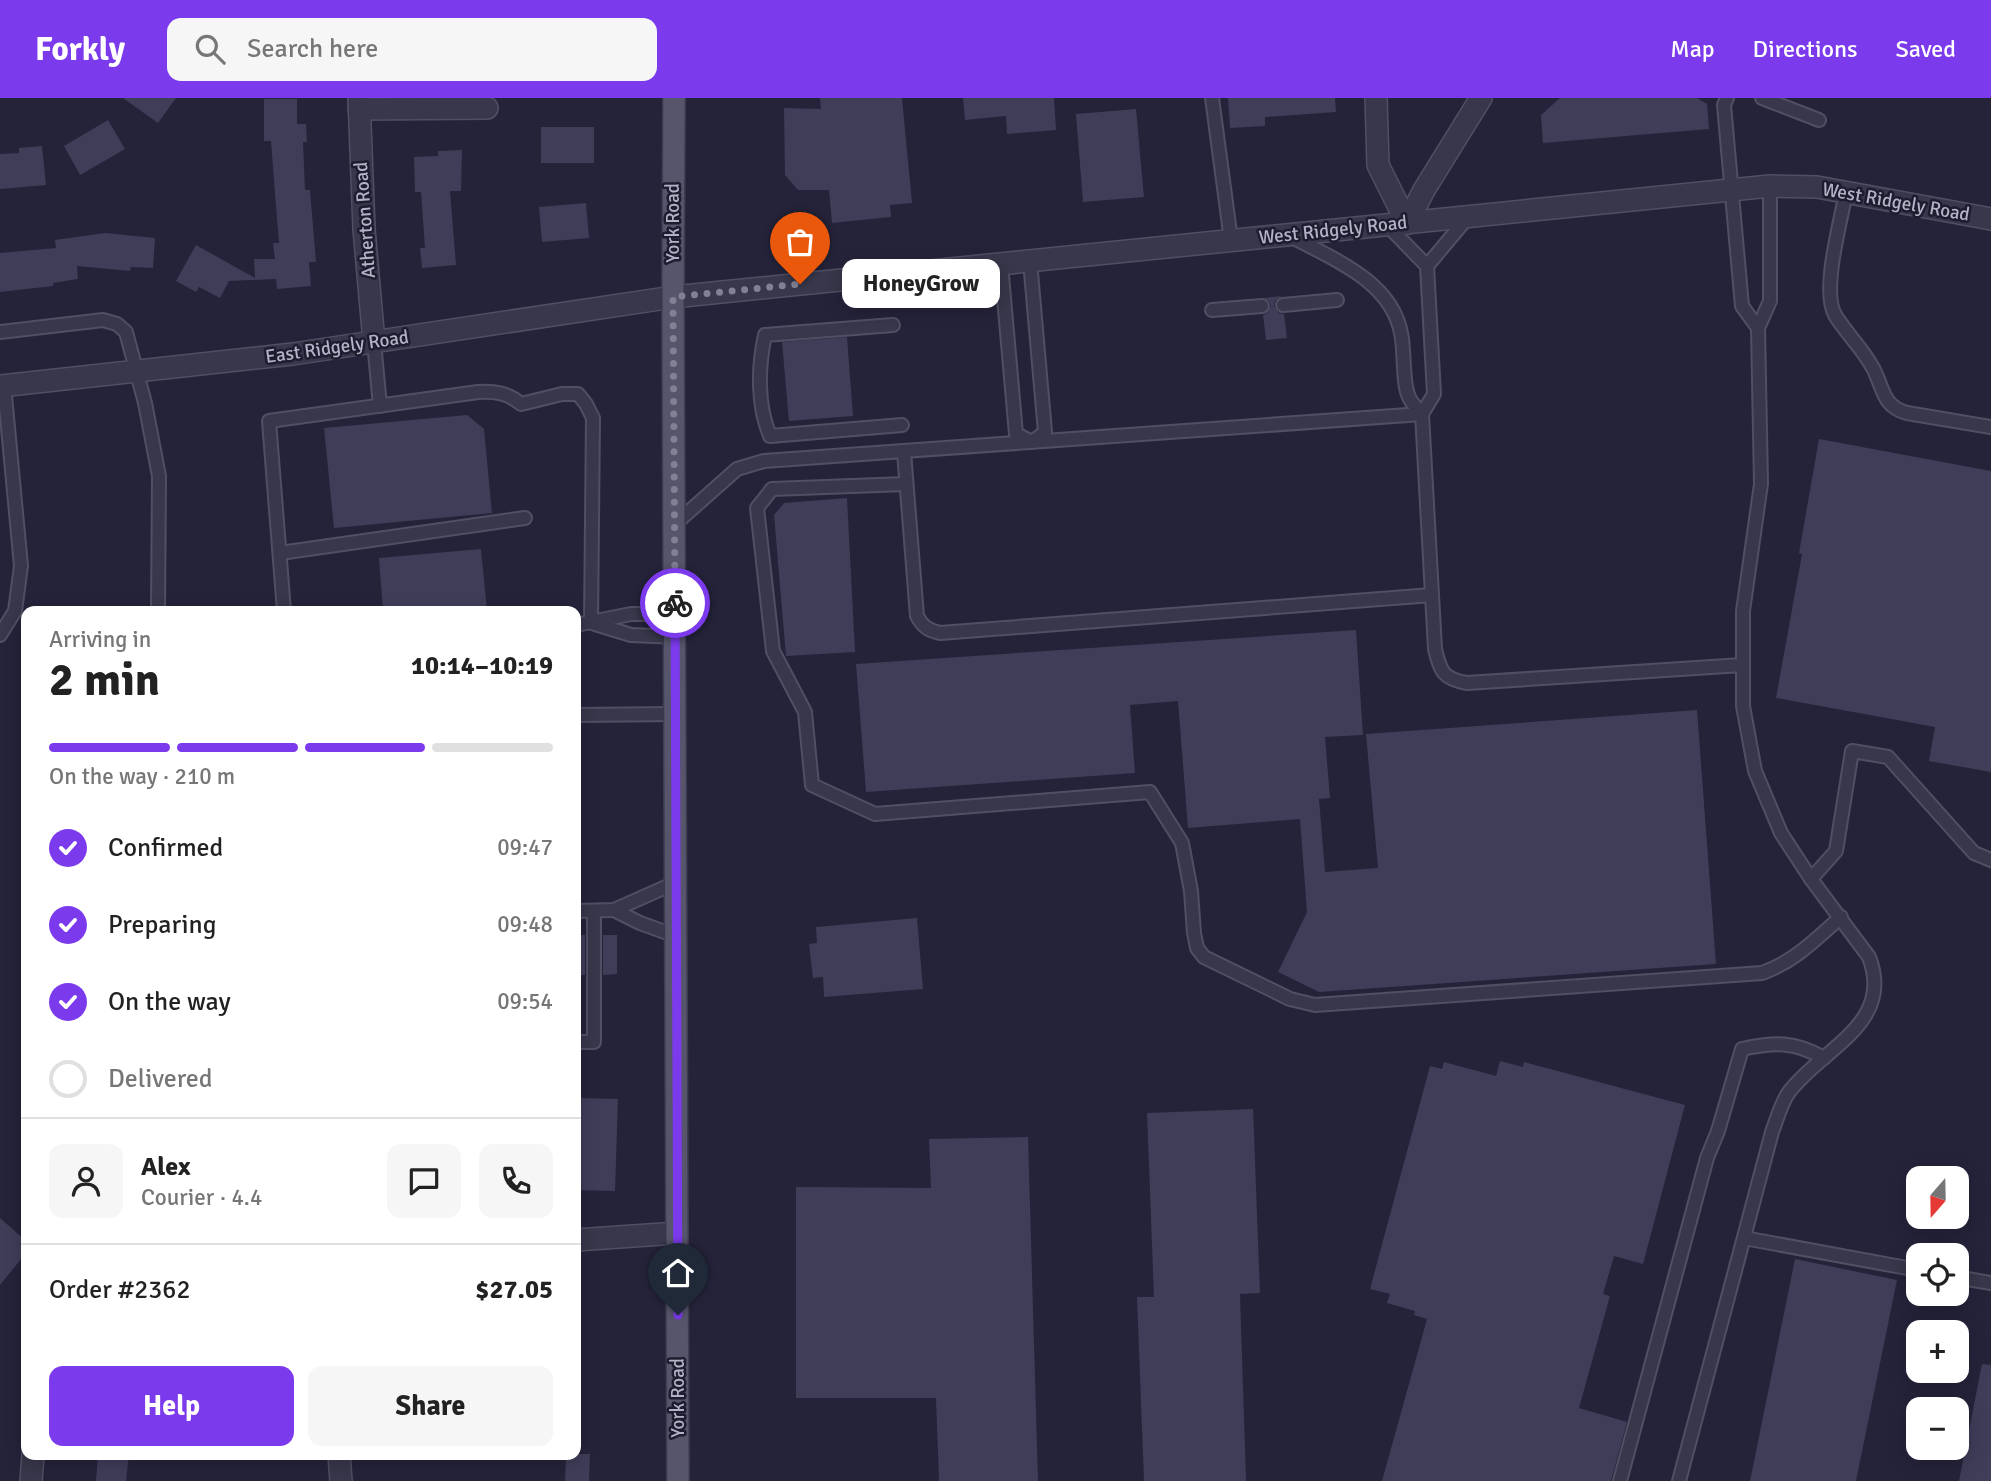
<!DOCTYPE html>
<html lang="en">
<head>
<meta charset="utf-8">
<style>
	:root { --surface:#fff; --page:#f6f6f6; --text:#222; --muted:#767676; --line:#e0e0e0; --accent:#7c3aed }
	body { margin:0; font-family:Signika,sans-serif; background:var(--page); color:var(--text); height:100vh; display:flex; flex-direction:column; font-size:26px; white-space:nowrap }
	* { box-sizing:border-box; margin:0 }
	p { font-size:23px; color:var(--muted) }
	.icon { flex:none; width:38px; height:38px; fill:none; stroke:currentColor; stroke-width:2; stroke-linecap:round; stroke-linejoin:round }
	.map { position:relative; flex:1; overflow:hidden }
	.side { position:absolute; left:21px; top:508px; width:560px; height:854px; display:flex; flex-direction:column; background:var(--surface); border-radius:14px; box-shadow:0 4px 18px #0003 }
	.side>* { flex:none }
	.needle { width:46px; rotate:200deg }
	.buttons { position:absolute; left:1906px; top:1068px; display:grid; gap:14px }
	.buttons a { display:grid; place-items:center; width:63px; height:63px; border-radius:14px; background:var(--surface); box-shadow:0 4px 18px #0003; font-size:35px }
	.pin { position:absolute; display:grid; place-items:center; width:60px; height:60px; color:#fff; margin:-72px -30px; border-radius:50% 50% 50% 0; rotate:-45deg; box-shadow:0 0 7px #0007 }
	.pin .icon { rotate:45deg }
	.courier { position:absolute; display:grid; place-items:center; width:70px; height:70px; margin:-35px; border:5px solid #7c3aed; border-radius:50%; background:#fff; color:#222; box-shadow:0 2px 9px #0007 }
	.bubble { position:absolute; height:49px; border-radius:14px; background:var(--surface); box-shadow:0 4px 18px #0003; font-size:23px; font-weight:700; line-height:49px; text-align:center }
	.summary em { font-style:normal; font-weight:700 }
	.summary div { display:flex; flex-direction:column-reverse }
	.summary { display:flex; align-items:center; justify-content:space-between; height:119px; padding:0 28px }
	h1 { font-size:46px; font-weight:700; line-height:52px }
	.bar { display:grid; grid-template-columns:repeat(4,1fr); gap:10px 7px; align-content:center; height:84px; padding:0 28px }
	.bar i { height:9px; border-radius:5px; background:var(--line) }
	.bar .active { background:var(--accent) }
	.bar p { grid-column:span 4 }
	.line { display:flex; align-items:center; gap:18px; padding:0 28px; border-top:2px solid var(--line) }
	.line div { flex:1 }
	.round { display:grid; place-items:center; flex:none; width:74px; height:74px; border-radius:14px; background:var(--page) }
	ol { padding:0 28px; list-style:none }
	li { display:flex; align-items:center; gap:21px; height:77px }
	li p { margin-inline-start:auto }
	li .icon { padding:7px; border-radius:50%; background:var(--accent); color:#fff; stroke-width:4 }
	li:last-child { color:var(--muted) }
	li i { width:38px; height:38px; border:4px solid var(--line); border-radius:50% }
	.primary-button { display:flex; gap:14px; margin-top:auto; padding:14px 28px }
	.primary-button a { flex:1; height:80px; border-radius:14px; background:var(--accent); color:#fff; font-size:28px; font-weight:700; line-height:80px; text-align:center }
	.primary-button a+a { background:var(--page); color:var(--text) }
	header { display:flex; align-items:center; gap:42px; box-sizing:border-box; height:98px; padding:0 35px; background:var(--accent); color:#fff }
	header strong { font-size:33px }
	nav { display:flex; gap:38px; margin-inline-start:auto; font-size:24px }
	.search { width:490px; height:63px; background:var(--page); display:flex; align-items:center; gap:18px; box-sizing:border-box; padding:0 24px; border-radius:14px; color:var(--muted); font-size:26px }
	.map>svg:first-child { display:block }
	.building { fill:#3f3d58 }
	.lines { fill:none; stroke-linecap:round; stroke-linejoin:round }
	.service-casing { stroke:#514f63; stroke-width:16 }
	.minor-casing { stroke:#514f63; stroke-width:24 }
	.tertiary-casing { stroke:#514f63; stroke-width:24 }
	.primary-casing { stroke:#3f3d51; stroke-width:24 }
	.service { stroke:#38374b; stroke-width:12 }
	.minor { stroke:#38374b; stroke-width:21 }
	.tertiary { stroke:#38374b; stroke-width:21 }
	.primary { stroke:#56556b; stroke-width:21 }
	.done { stroke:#828095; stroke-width:7; stroke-dasharray:0 12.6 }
	.route { stroke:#7c3aed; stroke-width:9 }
	.labels { text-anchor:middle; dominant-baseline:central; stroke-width:5; stroke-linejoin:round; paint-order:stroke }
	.street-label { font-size:19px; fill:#b4b2c6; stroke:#1e1c2f }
</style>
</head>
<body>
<header>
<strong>Forkly</strong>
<div class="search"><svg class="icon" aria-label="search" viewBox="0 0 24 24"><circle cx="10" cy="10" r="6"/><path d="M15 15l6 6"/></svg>Search here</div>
<nav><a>Map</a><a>Directions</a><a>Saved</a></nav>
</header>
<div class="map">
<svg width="1991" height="1383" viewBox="0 0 1991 1383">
	<rect width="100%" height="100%" fill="#25233a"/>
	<g class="building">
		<path d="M123,0H176L158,25Z"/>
		<path d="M820,0H902L912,105L890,107L891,119L832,125L829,92H798L785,77L784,10L821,11Z"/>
		<path d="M963,0H1054L1056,32L1007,36L1006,18L965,22Z"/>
		<path d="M1228,0H1335L1336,14L1265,19V28L1230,30Z"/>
		<path d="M1560,0H1697L1707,6L1709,31L1543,45L1541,17Z"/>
		<path d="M264,1H297V26H306L307,44H303L305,92H310L316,164H309L311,188L277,191L276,181L229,183L220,200L199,189L196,194L176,183L196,147L255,180L254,161H275L273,145H279L275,96L271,43H264Z"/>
		<path d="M1136,11L1144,99L1083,104L1076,16Z"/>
		<path d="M108,22L125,51L80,77L64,48Z"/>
		<rect x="541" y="29" width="53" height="36"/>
		<path d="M42,48L46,87L0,91V56L19,55V50Z"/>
		<path d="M462,52L461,93H450L456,167L422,170L420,150H425L421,94H415L414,59L438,58V53Z"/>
		<path d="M586,105L589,140L542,144L539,109Z"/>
		<path d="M105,135L155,140L153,170L131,169L130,173L77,168L78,181L53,185V188L0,194V155L56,150L55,142Z"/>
		<path d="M1282,198L1275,203L1274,208L1279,215L1284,216L1287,240L1266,242L1263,217L1267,215L1271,208L1269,203L1264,200Z"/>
		<path d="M847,239L853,318L789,323L782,244Z"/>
		<path d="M467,317L484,331L492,415L334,430L324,330Z"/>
		<path d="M1819,341L1991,373V674L1929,663L1935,629L1776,600L1802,456L1799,455Z"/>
		<path d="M847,400L855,554L786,558L774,417L784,405Z"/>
		<path d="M481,451L487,513H383L379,460Z"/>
		<path d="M1356,532L1363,637L1325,639L1330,700L1319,701L1325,774L1378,770L1366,636L1697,612L1716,866L1319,894L1278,874L1307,814L1300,721L1188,730L1178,603L1130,607L1135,675L866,694L856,566Z"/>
		<path d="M917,820L923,891L824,899L823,879L813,880L809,846L817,845L816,829Z"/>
		<rect x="576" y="837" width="9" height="40"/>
		<path d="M603,837H617V876L603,877Z"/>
		<path d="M1500,963L1523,969L1524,964L1685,1007L1643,1166L1614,1158L1603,1196L1610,1198L1579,1310L1627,1324L1611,1383H1382L1427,1221L1414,1217L1415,1213L1387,1205L1390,1196L1370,1191L1430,968L1442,971L1444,964L1496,978Z"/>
		<path d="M579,1000L618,1001L615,1093L576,1092Z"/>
		<path d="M1253,1011L1260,1195L1240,1196L1246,1383H1144L1137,1199H1154L1147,1015Z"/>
		<path d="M1028,1039L1038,1383H939L936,1300H796V1089L931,1090L929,1041Z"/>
		<path d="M0,1120L26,1143V1155L0,1187Z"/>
		<path d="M1795,1161L1897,1182L1856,1383H1750Z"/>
		<path d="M1982,1266L1991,1267V1383H1959Z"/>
		<path d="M98,1356H129L126,1383H96Z"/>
		<path d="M566,1356H590L589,1383H565Z"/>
	</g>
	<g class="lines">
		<defs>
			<g id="service">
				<path d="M1212,0L1231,142"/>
				<path d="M1727,0L1724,7L1742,208L1758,230"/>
				<path d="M1762,0L1819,22"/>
				<path d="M1846,94C1841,123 1821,192 1835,217C1846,235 1863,251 1873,270C1884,291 1882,308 1907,315L1991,329"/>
				<path d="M1387,127L1427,168L1434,296L1422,316"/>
				<path d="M1292,139C1333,161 1391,183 1401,235C1405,252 1402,285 1409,299C1411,305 1418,311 1422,316L1435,551C1440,573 1443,581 1467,585L1742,567"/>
				<path d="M1001,166L1016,336L1032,344L1045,334L1030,163"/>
				<path d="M1427,168L1468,119"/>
				<path d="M1283,207L1337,202"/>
				<path d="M1212,212L1262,208"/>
				<path d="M893,227L765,237C758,269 757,307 770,338L902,327"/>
				<path d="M0,234L103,222L117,226L126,234L145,305L159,378L158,513"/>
				<path d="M374,244L380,308"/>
				<path d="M904,354L917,518C923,529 928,532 940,535L1432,497"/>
				<path d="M906,386L772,391L757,410L773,553L805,614L812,687L875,716L1150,694L1182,745L1191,793L1194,835L1197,850L1204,859L1290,901L1315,907L1762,875C1794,864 1816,841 1841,819"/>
				<path d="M675,426L737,371L764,363L1422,316"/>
				<path d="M280,455L525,420"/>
				<path d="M284,513L269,323L478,294C495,293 508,295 521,306L562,296H578L586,306L593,320L591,525"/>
				<path d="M595,526L631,537L676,539"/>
				<path d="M576,527L631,516H675"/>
				<path d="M0,537L15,513L21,468L4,287"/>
				<path d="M576,617L676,616"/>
				<path d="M1811,781L1836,753L1852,653L1888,659L1974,755L1991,762"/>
				<path d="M614,812L640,825L676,838"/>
				<path d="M576,813L614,812L677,784"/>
				<path d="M576,944H594V813"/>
				<path d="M1744,1140L1918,1172"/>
				<path d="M1956,1179L1991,1185"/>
				<path d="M1620,1383L1707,1060L1718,1033L1742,951C1774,944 1794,943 1824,960"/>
				<path d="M1679,1383L1772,1034C1777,1021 1781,1005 1789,994C1822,950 1895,926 1869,859L1811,781L1781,735L1755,673L1743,608V513L1761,386L1758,230L1770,203V88"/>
			</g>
			<g id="minor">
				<path d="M359,0L364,131L374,244"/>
				<path d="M1376,0L1378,67L1407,125"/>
				<path d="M359,11L487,10"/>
				<path d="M1407,125L1424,92L1481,0"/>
				<path d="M673,199L1770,88L1817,89L1991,121"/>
				<path d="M576,1142L677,1135"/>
				<path d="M339,1356L341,1383"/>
				<path d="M31,1383L33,1356"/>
			</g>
			<path id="tertiary" d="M0,288L293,256L673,199"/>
			<path id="primary" d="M674,0L673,199L678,1383"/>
		</defs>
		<use href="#service" class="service-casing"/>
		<use href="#minor" class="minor-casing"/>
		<use href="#tertiary" class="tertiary-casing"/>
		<use href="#primary" class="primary-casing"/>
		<use href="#service" class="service"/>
		<use href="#minor" class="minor"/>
		<use href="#tertiary" class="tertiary"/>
		<use href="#primary" class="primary"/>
	</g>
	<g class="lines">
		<path class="done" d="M675,505L673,199L800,186"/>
		<path class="route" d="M675,505L678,1217"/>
	</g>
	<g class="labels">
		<g class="street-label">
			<text transform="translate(1896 104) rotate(10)">West Ridgely Road</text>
			<text transform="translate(365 122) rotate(-94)">Atherton Road</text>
			<text transform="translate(673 125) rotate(-90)">York Road</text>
			<text transform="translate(1333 132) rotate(-6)">West Ridgely Road</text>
			<text transform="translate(337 249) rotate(-8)">East Ridgely Road</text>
			<text transform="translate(678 1300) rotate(-90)">York Road</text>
		</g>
	</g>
</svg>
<div class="buttons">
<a><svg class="needle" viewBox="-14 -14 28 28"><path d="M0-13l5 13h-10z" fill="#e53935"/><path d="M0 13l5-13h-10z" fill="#767676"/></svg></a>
<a><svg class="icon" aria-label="locate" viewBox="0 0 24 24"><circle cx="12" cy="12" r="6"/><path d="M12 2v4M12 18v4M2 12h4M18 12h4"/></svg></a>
<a>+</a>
<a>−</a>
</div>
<div class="pin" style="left:800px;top:186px;background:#ea580c"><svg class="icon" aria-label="bag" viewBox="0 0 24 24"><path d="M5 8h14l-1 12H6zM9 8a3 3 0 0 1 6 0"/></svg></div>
<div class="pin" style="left:678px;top:1217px;background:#1f2937"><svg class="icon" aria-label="home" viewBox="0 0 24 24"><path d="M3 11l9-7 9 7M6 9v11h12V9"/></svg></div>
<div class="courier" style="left:675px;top:505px"><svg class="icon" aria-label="bike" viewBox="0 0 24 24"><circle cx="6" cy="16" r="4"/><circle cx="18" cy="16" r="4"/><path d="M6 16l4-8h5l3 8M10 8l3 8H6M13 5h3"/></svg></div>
<div class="bubble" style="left:842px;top:161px;width:158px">HoneyGrow</div>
<section class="side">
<div class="summary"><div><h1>2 min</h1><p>Arriving in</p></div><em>10:14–10:19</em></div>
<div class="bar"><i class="active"></i><i class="active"></i><i class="active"></i><i></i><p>On the way · 210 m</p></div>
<ol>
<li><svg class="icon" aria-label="check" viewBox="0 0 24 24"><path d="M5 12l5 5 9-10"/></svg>Confirmed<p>09:47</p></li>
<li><svg class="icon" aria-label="check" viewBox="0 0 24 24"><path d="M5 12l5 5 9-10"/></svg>Preparing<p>09:48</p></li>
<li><svg class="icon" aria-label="check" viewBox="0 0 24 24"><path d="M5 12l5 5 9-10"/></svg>On the way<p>09:54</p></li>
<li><i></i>Delivered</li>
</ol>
<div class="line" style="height:126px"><a class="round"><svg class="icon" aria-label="person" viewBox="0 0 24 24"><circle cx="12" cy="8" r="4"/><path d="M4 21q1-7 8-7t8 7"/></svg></a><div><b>Alex</b><p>Courier · 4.4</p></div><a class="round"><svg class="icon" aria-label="chat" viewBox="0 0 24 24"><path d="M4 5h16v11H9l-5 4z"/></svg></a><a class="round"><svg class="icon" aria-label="phone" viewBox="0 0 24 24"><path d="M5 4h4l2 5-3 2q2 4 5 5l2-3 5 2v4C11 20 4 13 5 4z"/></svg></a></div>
<div class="line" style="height:91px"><div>Order #2362</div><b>$27.05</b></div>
<div class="primary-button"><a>Help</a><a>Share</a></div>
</section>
</div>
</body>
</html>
